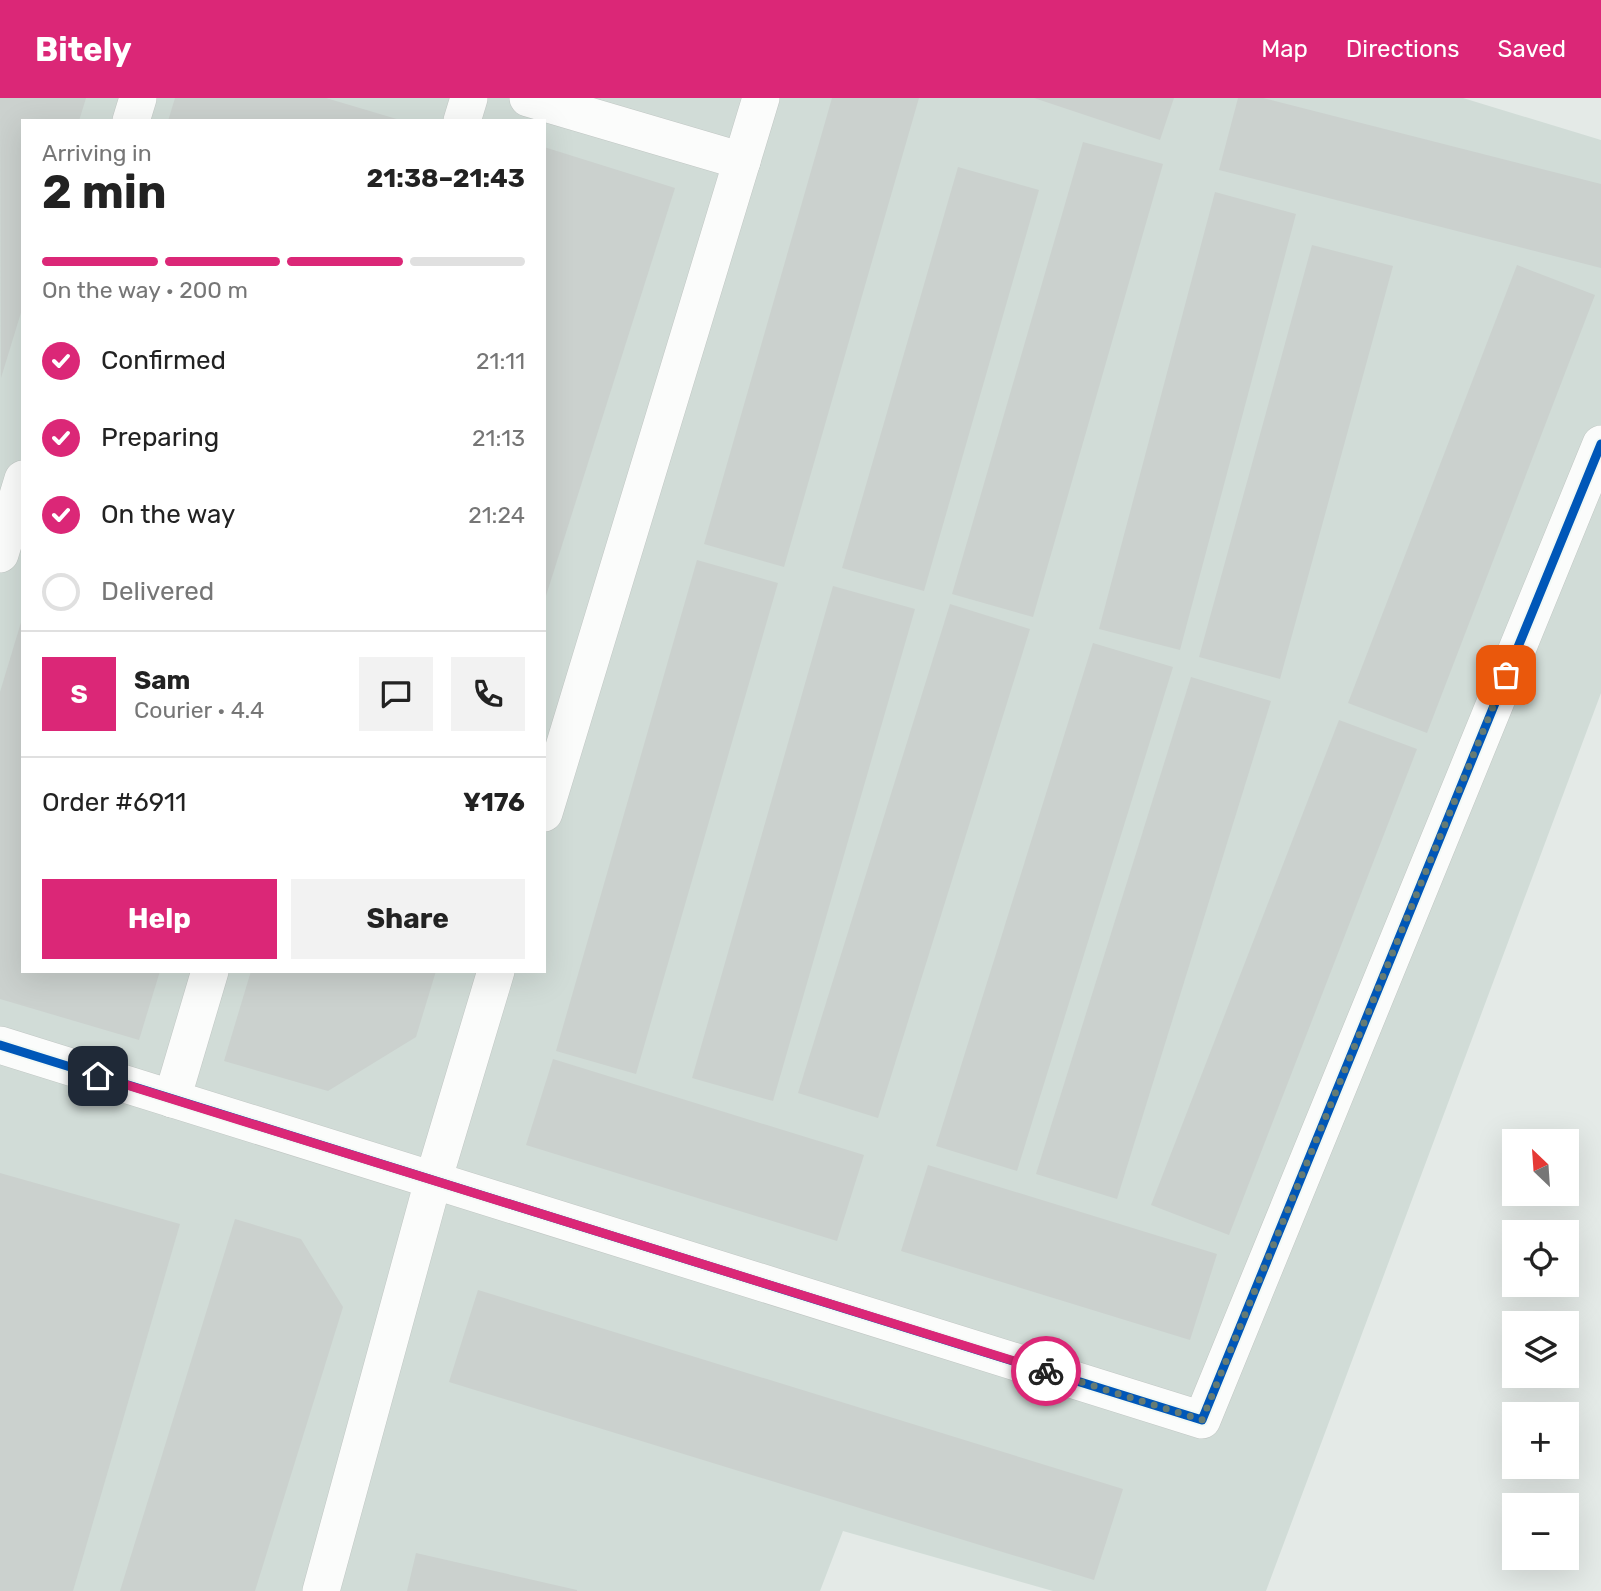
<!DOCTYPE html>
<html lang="en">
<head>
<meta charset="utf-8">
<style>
	:root { --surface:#fff; --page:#f2f2f2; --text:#222; --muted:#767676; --line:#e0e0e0; --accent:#db2777 }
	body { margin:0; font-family:Rubik,sans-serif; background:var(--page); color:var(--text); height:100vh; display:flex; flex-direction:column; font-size:26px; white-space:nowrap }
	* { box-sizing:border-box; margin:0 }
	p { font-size:23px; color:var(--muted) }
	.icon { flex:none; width:38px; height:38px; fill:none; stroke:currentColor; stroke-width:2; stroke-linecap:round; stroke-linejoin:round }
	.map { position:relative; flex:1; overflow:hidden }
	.drawer { position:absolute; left:21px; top:21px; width:525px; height:854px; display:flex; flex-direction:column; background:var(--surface); border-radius:0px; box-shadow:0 7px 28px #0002 }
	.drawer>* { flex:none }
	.needle { width:46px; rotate:335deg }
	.controls { position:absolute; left:1502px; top:1031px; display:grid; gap:14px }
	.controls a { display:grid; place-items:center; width:77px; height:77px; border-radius:0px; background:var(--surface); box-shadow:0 7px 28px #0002; font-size:35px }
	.pin { position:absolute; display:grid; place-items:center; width:60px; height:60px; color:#fff; margin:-30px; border-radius:14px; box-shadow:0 4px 10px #0006 }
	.courier { position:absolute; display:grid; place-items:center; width:70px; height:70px; margin:-35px; border:5px solid #db2777; border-radius:50%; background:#fff; color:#222; box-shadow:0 2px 9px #0007 }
	.headline em { font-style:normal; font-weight:700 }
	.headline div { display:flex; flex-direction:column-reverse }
	.headline { display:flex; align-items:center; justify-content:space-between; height:119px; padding:0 21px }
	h1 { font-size:46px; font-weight:700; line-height:52px }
	.bar { display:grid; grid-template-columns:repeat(4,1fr); gap:10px 7px; align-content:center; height:84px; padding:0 21px }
	.bar i { height:9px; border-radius:5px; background:var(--line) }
	.bar .selected { background:var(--accent) }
	.bar p { grid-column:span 4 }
	.line { display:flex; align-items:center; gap:18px; padding:0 21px; border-top:2px solid var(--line) }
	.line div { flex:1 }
	.round { display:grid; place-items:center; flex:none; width:74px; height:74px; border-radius:0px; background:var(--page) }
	ol { padding:0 21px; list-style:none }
	li { display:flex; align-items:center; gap:21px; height:77px }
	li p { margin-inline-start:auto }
	li .icon { padding:7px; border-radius:50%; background:var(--accent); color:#fff; stroke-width:4 }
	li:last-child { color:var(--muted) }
	li i { width:38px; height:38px; border:4px solid var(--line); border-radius:50% }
	.button { display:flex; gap:14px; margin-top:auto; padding:14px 21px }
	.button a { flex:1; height:80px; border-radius:0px; background:var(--accent); color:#fff; font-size:28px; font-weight:700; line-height:80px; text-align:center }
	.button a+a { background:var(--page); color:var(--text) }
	header { display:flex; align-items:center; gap:42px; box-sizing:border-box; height:98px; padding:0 35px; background:var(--accent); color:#fff }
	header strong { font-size:33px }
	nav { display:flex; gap:38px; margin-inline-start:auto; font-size:24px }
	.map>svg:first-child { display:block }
	.built { fill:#d1dcd7; fill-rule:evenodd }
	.building { fill:#cbd1ce }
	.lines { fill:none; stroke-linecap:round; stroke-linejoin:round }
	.minor-casing { stroke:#c1c7c4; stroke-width:38 }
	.minor { stroke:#fbfcfb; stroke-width:37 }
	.cycleway-casing { stroke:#f2f9f5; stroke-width:13 }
	.cycleway { stroke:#0057b8; stroke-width:9 }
	.done { stroke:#657b74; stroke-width:7; stroke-dasharray:0 12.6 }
	.route { stroke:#db2777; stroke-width:9 }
</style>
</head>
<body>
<header>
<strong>Bitely</strong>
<nav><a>Map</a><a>Directions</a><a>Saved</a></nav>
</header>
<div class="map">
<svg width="1601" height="1493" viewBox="0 0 1601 1493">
	<rect width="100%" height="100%" fill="#e4eae7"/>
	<path class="built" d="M0,0H1463L1601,42V595L1266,1493H1053L843,1433L820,1493H0ZM23,23H544V873H23Z"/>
	<g class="building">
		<path d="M0,0H86L79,23H23V208L1,280Z"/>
		<path d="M175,0H326L400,22L168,23Z"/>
		<path d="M832,0H919L784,469L704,446Z"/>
		<path d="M1034,0H1174L1160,42Z"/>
		<path d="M1238,0H1263L1601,86V170L1219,72Z"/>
		<path d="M1083,44L1163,66L1033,519L952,496Z"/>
		<path d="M544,49L675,90L545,501H544Z"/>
		<path d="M958,69L1039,92L924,493L842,470Z"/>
		<path d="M1215,94L1296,116L1180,552L1099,531Z"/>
		<path d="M1312,147L1393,168L1280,581L1199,559Z"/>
		<path d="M1517,167L1595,197L1427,635L1348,605Z"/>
		<path d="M697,462L778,485L636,976L556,953Z"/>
		<path d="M833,488L915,511L773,1003L692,980Z"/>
		<path d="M950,506L1030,531L878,1020L798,995Z"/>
		<path d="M22,521L23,873H160L139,942L0,901V594Z"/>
		<path d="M1093,545L1173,569L1017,1073L936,1048Z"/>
		<path d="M1191,579L1271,603L1117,1101L1036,1076Z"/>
		<path d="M1339,622L1417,651L1229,1137L1151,1107Z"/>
		<path d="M251,873H436L416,939L328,993L224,963Z"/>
		<path d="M553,961L864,1057L837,1143L526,1047Z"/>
		<path d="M928,1067L1217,1156L1190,1242L901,1153Z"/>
		<path d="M0,1075L180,1126L73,1493H0Z"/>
		<path d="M235,1121L301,1141L343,1209L255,1493H120Z"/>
		<path d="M478,1192L1123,1391L1094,1482L449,1284Z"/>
		<path d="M416,1455L577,1492V1493H407Z"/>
	</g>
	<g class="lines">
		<defs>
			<g id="minor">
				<path d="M528,0L742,63"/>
				<path d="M131,23L138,0"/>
				<path d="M462,23L469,0"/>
				<path d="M0,456L23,381"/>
				<path d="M544,715L761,0"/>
				<path d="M0,947L1202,1322L1601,346"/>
				<path d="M172,1001L210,873"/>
				<path d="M321,1493L433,1083L496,873"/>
			</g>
		</defs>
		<use href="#minor" class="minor-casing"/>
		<use href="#minor" class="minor"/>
		<defs>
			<path id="cycleway" d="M0,947L1202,1322L1601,346"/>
		</defs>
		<use href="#cycleway" class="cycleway-casing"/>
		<use href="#cycleway" class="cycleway"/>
	</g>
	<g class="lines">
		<path class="done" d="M1046,1273L1202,1322L1506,577"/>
		<path class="route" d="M98,978L1046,1273"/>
	</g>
</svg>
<div class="controls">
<a><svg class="needle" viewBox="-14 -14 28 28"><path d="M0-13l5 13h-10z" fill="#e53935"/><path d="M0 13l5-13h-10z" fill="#767676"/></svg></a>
<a><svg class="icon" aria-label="locate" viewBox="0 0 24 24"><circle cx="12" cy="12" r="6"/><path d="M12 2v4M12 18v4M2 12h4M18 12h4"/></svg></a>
<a><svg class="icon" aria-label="layers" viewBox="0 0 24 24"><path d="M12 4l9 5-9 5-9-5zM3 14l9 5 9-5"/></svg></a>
<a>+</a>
<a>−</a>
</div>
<div class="pin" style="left:1506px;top:577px;background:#ea580c"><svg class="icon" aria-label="bag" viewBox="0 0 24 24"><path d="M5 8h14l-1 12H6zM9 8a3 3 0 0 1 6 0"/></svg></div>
<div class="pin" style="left:98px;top:978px;background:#1f2937"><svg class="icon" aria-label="home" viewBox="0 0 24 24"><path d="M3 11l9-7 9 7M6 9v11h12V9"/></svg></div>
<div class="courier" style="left:1046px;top:1273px"><svg class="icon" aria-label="bike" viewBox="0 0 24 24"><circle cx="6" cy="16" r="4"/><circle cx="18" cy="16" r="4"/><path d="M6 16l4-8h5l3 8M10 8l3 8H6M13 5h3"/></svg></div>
<section class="drawer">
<div class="headline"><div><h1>2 min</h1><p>Arriving in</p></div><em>21:38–21:43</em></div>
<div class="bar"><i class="selected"></i><i class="selected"></i><i class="selected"></i><i></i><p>On the way · 200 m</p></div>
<ol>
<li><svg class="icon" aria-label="check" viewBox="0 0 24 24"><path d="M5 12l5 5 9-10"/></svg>Confirmed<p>21:11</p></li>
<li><svg class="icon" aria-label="check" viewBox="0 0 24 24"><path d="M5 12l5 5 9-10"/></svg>Preparing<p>21:13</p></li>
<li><svg class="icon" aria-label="check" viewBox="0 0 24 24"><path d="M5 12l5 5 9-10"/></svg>On the way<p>21:24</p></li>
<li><i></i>Delivered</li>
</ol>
<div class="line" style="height:126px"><b class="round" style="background:var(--accent);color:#fff">S</b><div><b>Sam</b><p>Courier · 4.4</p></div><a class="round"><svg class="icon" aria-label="chat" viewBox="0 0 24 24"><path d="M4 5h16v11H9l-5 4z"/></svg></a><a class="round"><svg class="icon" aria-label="phone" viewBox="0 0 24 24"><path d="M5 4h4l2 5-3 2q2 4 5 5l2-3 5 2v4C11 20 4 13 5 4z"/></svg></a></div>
<div class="line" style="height:91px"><div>Order #6911</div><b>¥176</b></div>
<div class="button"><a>Help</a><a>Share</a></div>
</section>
</div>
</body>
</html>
